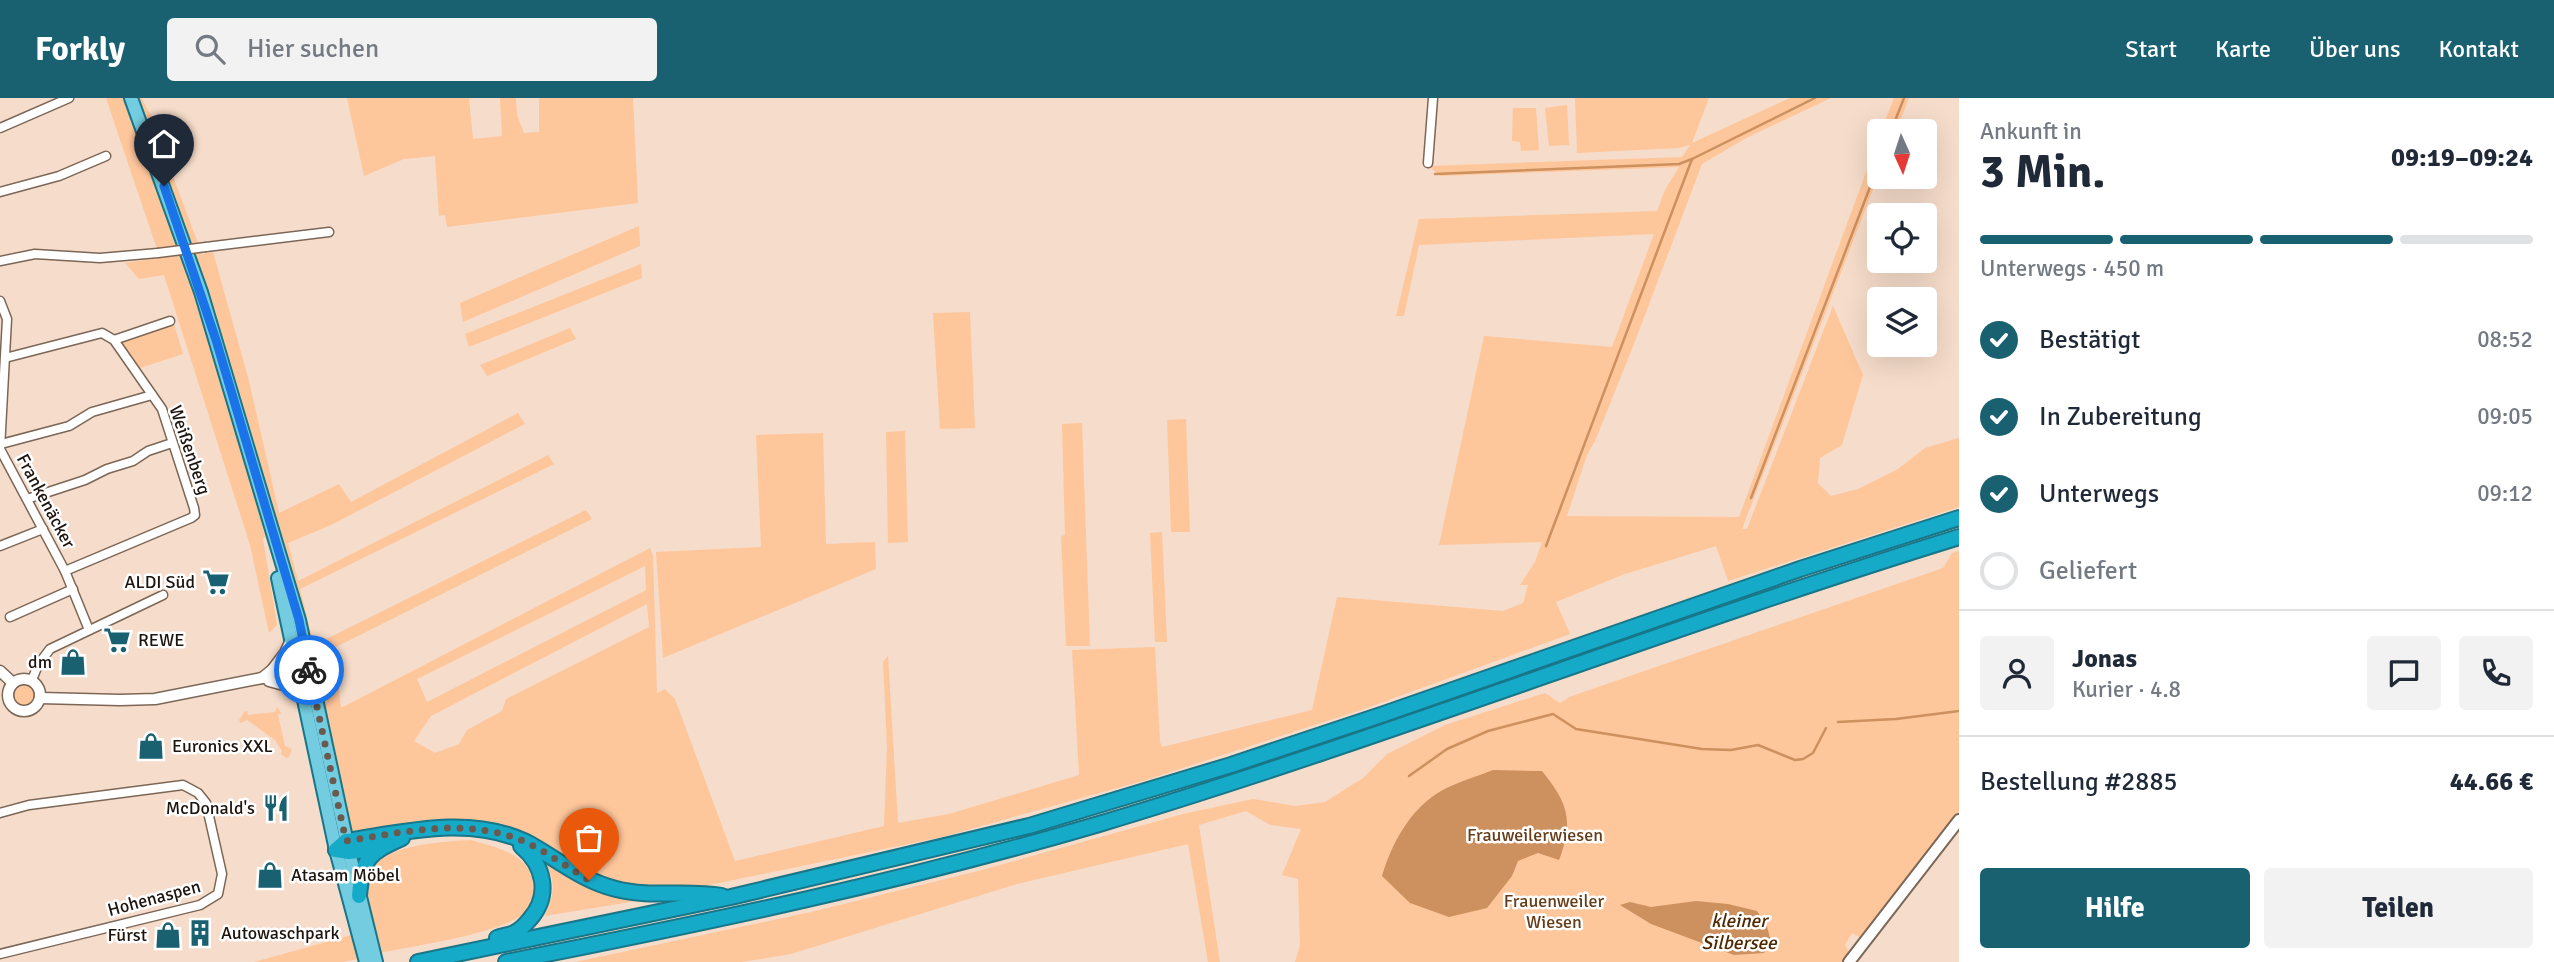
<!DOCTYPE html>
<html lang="de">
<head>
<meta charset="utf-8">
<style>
	:root { --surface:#fff; --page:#f2f2f3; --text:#1f2937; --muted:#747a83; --line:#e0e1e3; --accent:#196071 }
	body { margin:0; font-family:Signika,sans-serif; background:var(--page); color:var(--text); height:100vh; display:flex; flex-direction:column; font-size:26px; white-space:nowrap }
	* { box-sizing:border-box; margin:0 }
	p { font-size:23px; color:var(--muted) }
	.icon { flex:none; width:38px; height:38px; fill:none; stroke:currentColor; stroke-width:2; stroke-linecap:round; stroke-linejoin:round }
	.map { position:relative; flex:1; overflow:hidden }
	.sheet { display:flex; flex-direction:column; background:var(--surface); width:595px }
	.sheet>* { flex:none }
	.needle { width:46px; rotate:177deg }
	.fabs { position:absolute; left:1867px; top:21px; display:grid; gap:14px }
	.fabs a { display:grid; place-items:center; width:70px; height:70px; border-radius:7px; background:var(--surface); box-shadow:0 7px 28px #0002; font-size:35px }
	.pin { position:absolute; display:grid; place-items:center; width:60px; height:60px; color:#fff; margin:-72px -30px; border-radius:50% 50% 50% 0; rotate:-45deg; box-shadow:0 0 7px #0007 }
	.pin .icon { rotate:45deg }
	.courier { position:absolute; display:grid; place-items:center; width:70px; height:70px; margin:-35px; border:5px solid #1a73e8; border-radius:50%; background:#fff; color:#222; box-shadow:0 2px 9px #0007 }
	.headline em { font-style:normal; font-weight:800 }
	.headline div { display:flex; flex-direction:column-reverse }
	.headline { display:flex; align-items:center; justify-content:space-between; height:119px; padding:0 21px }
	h1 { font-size:46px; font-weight:800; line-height:52px }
	.bar { display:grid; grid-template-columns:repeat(4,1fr); gap:10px 7px; align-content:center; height:84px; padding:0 21px }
	.bar i { height:9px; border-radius:5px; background:var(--line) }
	.bar .selected { background:var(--accent) }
	.bar p { grid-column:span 4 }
	.line { display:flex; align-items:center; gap:18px; padding:0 21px; border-top:2px solid var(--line) }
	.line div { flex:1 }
	.round { display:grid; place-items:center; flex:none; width:74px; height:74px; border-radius:7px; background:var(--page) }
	ol { padding:0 21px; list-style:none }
	li { display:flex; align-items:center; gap:21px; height:77px }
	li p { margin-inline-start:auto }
	li .icon { padding:7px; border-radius:50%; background:var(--accent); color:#fff; stroke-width:4 }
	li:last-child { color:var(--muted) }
	li i { width:38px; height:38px; border:4px solid var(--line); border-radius:50% }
	.cta { display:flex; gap:14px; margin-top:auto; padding:14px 21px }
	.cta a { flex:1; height:80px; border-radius:7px; background:var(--accent); color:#fff; font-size:28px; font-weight:800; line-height:80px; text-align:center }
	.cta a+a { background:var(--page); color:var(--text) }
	header { display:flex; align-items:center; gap:42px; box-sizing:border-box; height:98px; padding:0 35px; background:var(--accent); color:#fff }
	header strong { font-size:33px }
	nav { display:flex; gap:38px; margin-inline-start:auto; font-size:24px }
	.search { width:490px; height:63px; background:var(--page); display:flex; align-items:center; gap:18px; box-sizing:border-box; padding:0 24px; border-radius:7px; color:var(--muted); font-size:26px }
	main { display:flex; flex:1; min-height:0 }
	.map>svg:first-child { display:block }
	.green { fill:#fec69b; fill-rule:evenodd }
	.water { fill:#cd905f }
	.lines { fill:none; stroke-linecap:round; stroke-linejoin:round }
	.stream { stroke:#cd905f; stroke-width:2.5 }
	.minor-casing { stroke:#7c6656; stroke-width:11 }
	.tertiary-casing { stroke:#7c6656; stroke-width:13 }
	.secondary-casing { stroke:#7c6656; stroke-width:14 }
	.primary-casing { stroke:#187688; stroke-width:16 }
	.motorway-casing { stroke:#187688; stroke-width:18 }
	.minor { stroke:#fff; stroke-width:8 }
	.tertiary { stroke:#fff; stroke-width:10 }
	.secondary { stroke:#fff; stroke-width:10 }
	.primary { stroke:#73ccdf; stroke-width:12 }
	.motorway { stroke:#16aac9; stroke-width:14 }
	.minor-bridge-casing { stroke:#7c6656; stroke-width:11; stroke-linecap:butt }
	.minor-bridge { stroke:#fff; stroke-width:8 }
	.done { stroke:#695a50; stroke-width:7; stroke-dasharray:0 12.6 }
	.route { stroke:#1a73e8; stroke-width:9 }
	.labels { text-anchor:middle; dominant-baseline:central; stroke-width:5; stroke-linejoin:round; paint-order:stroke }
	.street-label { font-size:18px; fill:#1d140e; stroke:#fff }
	.poi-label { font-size:18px; fill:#1d140e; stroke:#fff; text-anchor:end }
	.park-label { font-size:18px; fill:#663d18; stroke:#fff }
	.water-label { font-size:19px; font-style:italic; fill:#4f2800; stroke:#fff }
</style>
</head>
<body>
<header>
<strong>Forkly</strong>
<div class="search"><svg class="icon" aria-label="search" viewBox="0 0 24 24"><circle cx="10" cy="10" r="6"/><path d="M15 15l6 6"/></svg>Hier suchen</div>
<nav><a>Start</a><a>Karte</a><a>Über uns</a><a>Kontakt</a></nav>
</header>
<main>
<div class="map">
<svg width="1959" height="864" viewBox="0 0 1959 864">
	<rect width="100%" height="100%" fill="#f6dcca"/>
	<g class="green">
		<path d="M106,0H125L127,5C179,148 228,291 265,439L263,441L277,527L269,535L250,447L164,177L139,181L125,165L160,160Z"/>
		<path d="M135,0H142C148,14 155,26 169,32L157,36L202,156L213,154L249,283L279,415L339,386L351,404L518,315L525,326L331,427L288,445L298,483L548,357L554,366L300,491L314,547L586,412L592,421L334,550L341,610L650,450L653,458L657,595L665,591L675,601L735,763L884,728L887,649L883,564L888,558L898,725L949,716L1079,677L1072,552L1155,549L1160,644L1162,649L1312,612L1337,499L1503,513L1523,505L1528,487H1520L1535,464L1542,444L1439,447L1484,238L1612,249L1654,136L1419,147L1404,218H1396L1419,121L1657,113L1665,92L1679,69L1440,78L1429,68L1682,59L1690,47L1679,50L1577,55L1575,0H1709L1692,45L1790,0H1831L1748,39L1702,66L1634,246L1596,341L1587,357L1567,418L1739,419L1879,39V76L1742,431H1747L1833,208L1863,277L1842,347L1820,360L1818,385L1831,398L1858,391L1898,371L1925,350L1959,340V409L1728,483L1716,448L1622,477L1556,504L1570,536L1364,611L1146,682L942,739L700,789L664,791L630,787L599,780L496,728L441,722L379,734L355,735L350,731L314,569ZM645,468L646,492L427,604L417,581ZM647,506L649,529L506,601L502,613L467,632L459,646L435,655L414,643L431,618Z"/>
		<path d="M347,0H469L473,41L502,38L500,0H516L517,17L524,35L539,34V0H633L638,105L447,129L445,117L439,118L435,58L404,61L364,78Z"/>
		<path d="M1894,0H1909L1896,33H1881Z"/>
		<path d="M1567,7L1569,47L1549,48L1545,10Z"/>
		<path d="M1513,10H1536L1539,52L1521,53L1520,44L1512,43Z"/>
		<path d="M639,128L640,148L463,224L460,205Z"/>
		<path d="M641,166L642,180L469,249L465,236Z"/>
		<path d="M970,214L975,330L940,331L933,215Z"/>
		<path d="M174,226L183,256L140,270L123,246L124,241Z"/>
		<path d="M570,230L576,241L487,278L480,267Z"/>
		<path d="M1186,321L1190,434H1171L1167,322Z"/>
		<path d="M1082,325L1090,548H1066L1061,438L1065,437L1062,326Z"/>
		<path d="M905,333L908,444L888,445L886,334Z"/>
		<path d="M823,335L826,446L875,444L876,471L663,560L656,454L761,449L756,337Z"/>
		<path d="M1162,434L1167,544H1155L1150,435Z"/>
		<path d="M1959,453V714L1861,840L1852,835L1845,847L1849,854L1841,864H1295L1300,847L1298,781L1282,777L1301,731L1270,727L1246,713L1199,727L1220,864H1208L1188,746L1017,786L791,856L742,864H575L811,814L978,773L1183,716L1253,701L1295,708L1325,704L1363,680L1387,656L1445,627L1545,595L1560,605L1569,599L1943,470L1952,455Z"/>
		<circle cx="24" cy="598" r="11"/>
		<path d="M277,609L281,615L278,617L285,648L292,651L289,659L286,660L281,656L282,653L275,642L247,622L241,625L239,622L244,614L247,613L248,617L275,614Z"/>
		<path d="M471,742C496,750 530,755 533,786C534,796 536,803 529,811C510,835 412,848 380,855C376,838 364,798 366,784C372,746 441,744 471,742Z"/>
		<path d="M544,763C581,788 597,797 642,802L545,818C554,799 557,782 544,763Z"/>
		<path d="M355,836L358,861L343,864H254Z"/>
	</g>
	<g class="water">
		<path d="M1493,672L1542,673C1568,705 1574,723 1559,762L1538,755L1518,763L1512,778L1487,810L1449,819L1410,805L1382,778C1392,745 1410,711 1441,693C1457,684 1476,679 1493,672Z"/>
		<path d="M1696,803L1728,806L1757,813L1767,828L1771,844L1764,855L1734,857L1651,826L1620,807L1630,804L1651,809Z"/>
	</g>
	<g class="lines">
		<g class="stream">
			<path d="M1891,33L1904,0"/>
			<path d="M1435,76L1679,66L1692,61"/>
			<path d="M1751,400L1880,63"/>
			<path d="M1546,448L1692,61L1815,0"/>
			<path d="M1838,624L1896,621L1959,613"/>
			<path d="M1409,678L1447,651L1488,633L1553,616L1576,631L1702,651L1731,652L1758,647L1795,662L1803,661L1813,655L1826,630"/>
		</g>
		<defs>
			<g id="minor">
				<path d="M0,30L69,0"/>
				<path d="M1428,65L1433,0"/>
				<path d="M0,94L59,78L106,58"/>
				<path d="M206,149L329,134"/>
				<path d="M0,163L35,156L100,160L158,155"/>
				<path d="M0,203L7,221L0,351L65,473L89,532"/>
				<path d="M114,242L170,223"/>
				<path d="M5,260L102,235L114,242L162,311L194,410L195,417L191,420L65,473"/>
				<path d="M1,346L69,328L92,314L152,297"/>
				<path d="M27,401L85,382L107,371L133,363L148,353L172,345"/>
				<path d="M0,448L43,431"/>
				<path d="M10,519L73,491"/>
				<path d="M32,582L38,567L50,551L163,497"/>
				<path d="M0,715L29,707L183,687L198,695L206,705L222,776L218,796L200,807L0,856"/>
			</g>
			<g id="tertiary">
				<path d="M272,572L285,555L291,542"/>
				<path d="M0,573L13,585"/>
				<path d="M262,580L272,572L300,571"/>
				<circle cx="24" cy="597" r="16"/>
				<path d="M269,583L291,589L303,602"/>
				<path d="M40,600L120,602L155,601L262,580L287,578L299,568"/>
			</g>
			<path id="secondary" d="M1849,864L1959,722"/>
			<g id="primary">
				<path d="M131,0L201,194L299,522L349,754L376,864"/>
				<path d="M278,480L336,752L366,864"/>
			</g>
			<g id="motorway">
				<path d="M336,752L346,743C405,734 469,717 526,744C556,760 582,783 616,791C651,800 687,792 722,798"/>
				<path d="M336,752L349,754L377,751"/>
				<path d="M359,798C362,760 369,755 402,740"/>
				<path d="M497,840C503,838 509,837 514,835C520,832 526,826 530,821C551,797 544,767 521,748"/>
				<path d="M418,864L731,799L1029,728L1231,667L1384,616L1800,471L1959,420"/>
				<path d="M506,864C705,825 905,783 1099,726C1389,639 1670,528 1959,439"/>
			</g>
		</defs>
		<use href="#minor" class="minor-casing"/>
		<use href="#tertiary" class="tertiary-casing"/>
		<use href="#secondary" class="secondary-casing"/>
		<use href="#primary" class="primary-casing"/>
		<use href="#motorway" class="motorway-casing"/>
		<use href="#minor" class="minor"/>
		<use href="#tertiary" class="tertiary"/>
		<use href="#secondary" class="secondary"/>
		<use href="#primary" class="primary"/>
		<use href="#motorway" class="motorway"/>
		<defs>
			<path id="minor-bridge" d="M158,155L206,149"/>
		</defs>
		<use href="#minor-bridge" class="minor-bridge-casing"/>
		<use href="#minor-bridge" class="minor-bridge"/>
	</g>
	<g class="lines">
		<path class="done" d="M309,572L346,743C406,734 465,719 523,743C546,753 568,770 589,782"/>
		<path class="route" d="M164,88L216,242L299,522L309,572"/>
	</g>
	<defs>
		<symbol id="supermarket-bare" viewBox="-9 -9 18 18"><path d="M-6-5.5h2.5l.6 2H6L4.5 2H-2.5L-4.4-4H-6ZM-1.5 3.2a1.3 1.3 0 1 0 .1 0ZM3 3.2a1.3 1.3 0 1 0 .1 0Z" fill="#196071" stroke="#fff" stroke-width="2.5" paint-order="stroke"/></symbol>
		<symbol id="shop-bare" viewBox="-9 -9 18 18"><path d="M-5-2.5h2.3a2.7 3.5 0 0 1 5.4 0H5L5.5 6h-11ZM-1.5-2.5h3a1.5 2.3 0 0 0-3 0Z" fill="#196071" stroke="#fff" stroke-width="2.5" paint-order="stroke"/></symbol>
		<symbol id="restaurant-bare" viewBox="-9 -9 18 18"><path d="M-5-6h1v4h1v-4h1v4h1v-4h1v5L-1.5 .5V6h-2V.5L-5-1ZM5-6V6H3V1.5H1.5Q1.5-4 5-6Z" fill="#196071" stroke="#fff" stroke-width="2.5" paint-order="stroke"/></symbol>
		<symbol id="building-bare" viewBox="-9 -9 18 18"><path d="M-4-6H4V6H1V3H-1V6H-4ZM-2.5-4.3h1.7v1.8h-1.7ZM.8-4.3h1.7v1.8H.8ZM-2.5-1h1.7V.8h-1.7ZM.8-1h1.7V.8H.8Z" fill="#196071" stroke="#fff" stroke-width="2.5" paint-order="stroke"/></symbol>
	</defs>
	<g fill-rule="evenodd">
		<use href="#supermarket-bare" x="197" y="465" width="38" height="38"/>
		<use href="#supermarket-bare" x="98" y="523" width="38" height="38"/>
		<use href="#shop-bare" x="54" y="545" width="38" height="38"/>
		<use href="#shop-bare" x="132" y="629" width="38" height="38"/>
		<use href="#restaurant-bare" x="257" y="691" width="38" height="38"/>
		<use href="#shop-bare" x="251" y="758" width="38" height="38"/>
		<use href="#building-bare" x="181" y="816" width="38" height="38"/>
		<use href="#shop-bare" x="149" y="818" width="38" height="38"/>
	</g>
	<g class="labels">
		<g class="street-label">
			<text transform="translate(190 352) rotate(71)">Weißenberg</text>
			<text transform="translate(46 403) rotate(62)">Frankenäcker</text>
			<text transform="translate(154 800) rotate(-15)">Hohenaspen</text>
		</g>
		<g class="poi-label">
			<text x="195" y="484">ALDI Süd</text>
			<text x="138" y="542" text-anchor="start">REWE</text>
			<text x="52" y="564">dm</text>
			<text x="172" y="648" text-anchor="start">Euronics XXL</text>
			<text x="255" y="710">McDonald's</text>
			<text x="291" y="777" text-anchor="start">Atasam Möbel</text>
			<text x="221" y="835" text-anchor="start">Autowaschpark</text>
			<text x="147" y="837">Fürst</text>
		</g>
		<g class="park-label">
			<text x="1535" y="737">Frauweilerwiesen</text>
			<text x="1554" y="803">Frauenweiler<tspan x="1554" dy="21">Wiesen</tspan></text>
		</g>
		<g class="water-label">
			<text x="1739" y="823">kleiner<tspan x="1739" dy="22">Silbersee</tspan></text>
		</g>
	</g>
</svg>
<div class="fabs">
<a><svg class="needle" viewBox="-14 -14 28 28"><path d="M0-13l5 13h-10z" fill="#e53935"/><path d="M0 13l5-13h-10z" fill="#747a83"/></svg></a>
<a><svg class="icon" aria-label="locate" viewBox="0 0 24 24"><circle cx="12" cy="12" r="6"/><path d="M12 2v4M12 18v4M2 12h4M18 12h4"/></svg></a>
<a><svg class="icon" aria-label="layers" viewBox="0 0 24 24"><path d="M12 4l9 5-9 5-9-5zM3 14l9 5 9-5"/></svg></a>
</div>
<div class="pin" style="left:589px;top:782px;background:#ea580c"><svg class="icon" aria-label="bag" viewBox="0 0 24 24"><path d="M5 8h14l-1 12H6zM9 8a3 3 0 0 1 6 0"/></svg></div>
<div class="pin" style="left:164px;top:88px;background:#1f2937"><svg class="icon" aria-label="home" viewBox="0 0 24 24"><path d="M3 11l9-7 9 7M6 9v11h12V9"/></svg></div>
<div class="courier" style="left:309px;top:572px"><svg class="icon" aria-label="bike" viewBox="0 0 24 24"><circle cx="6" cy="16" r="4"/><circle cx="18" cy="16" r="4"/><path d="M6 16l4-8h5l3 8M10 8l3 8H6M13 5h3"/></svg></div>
</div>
<section class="sheet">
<div class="headline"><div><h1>3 Min.</h1><p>Ankunft in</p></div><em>09:19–09:24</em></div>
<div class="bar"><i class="selected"></i><i class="selected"></i><i class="selected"></i><i></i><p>Unterwegs · 450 m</p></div>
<ol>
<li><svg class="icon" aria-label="check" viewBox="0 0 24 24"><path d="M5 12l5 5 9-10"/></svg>Bestätigt<p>08:52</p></li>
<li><svg class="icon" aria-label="check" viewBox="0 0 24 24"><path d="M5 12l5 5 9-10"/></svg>In Zubereitung<p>09:05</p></li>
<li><svg class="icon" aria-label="check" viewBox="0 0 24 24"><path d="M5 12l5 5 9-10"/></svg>Unterwegs<p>09:12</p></li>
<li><i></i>Geliefert</li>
</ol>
<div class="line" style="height:126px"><a class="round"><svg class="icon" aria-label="person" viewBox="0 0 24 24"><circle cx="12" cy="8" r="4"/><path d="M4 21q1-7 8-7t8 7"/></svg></a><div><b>Jonas</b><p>Kurier · 4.8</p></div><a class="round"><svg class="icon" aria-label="chat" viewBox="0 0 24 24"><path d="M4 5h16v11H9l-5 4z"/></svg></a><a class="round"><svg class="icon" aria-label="phone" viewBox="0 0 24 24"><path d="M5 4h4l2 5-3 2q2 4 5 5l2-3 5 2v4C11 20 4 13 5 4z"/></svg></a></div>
<div class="line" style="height:91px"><div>Bestellung #2885</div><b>44.66 €</b></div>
<div class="cta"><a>Hilfe</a><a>Teilen</a></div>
</section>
</main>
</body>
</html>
